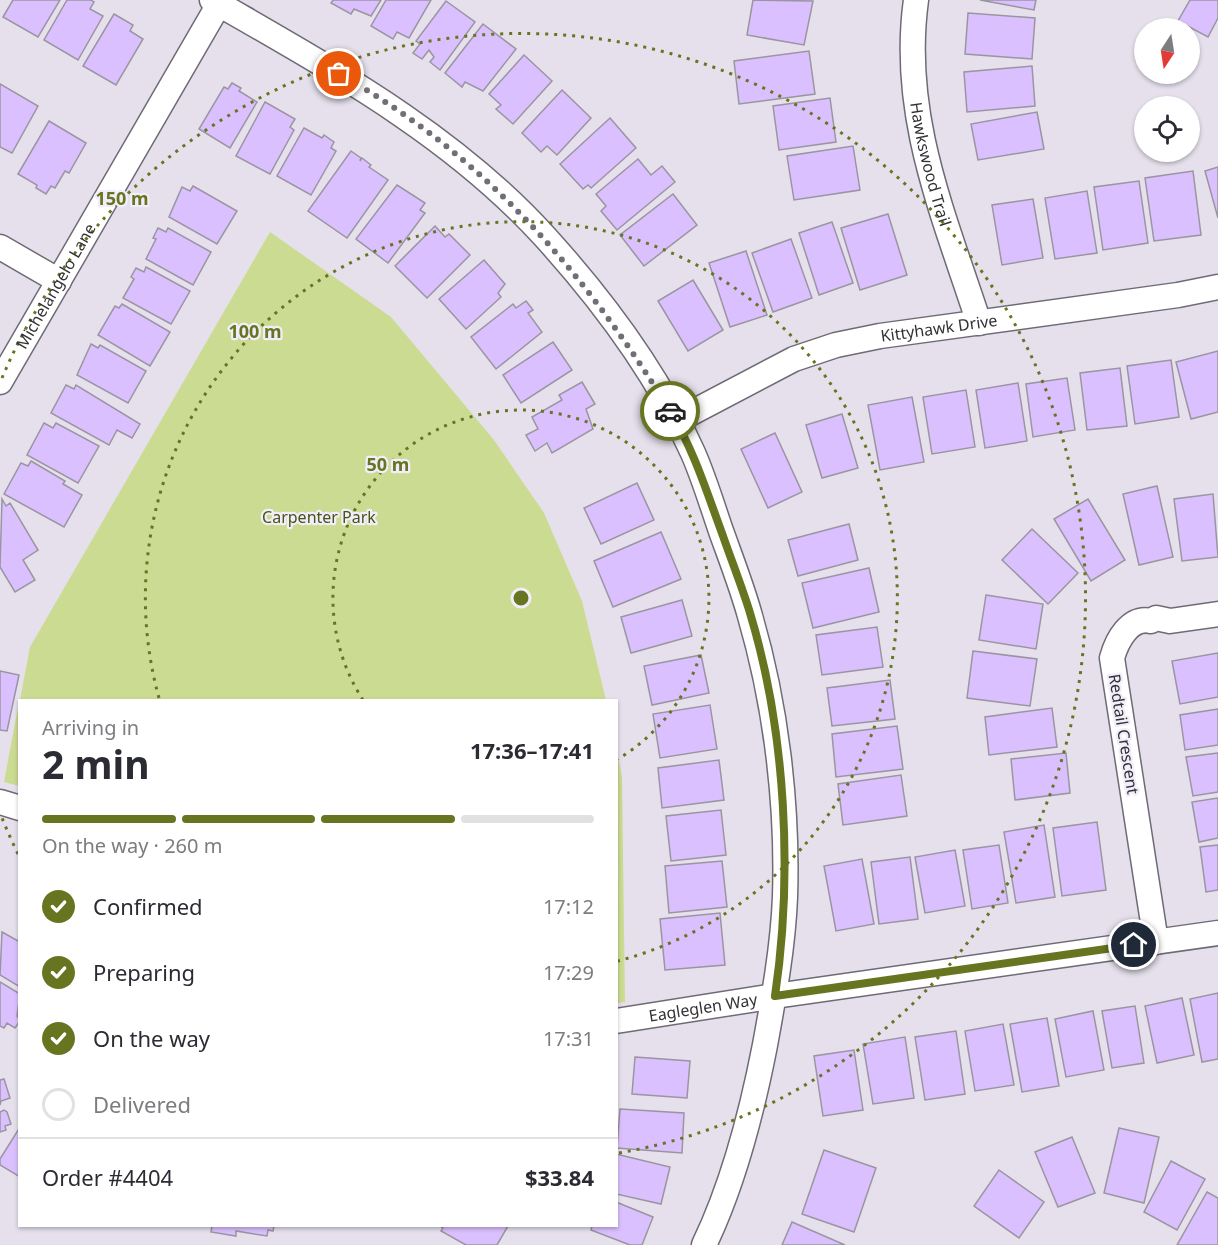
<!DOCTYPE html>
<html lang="en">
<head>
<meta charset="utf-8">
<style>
	:root { --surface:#fff; --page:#f2f2f3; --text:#2b2b33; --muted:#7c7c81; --line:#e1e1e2; --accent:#677521 }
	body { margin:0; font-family:"Noto Sans",sans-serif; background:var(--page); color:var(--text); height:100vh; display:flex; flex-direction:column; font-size:22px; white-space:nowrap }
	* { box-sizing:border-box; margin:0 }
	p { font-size:20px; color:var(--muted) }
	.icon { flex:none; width:33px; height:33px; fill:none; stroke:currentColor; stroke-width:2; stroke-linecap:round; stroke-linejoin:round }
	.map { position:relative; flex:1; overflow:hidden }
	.sheet { position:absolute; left:18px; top:699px; width:600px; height:528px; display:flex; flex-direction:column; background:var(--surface); border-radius:0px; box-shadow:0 2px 4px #0004 }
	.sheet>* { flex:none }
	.needle { width:39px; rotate:192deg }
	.buttons { position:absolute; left:1134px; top:18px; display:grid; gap:12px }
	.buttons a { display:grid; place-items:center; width:66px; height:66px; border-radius:50%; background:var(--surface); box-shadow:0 2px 4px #0004; font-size:30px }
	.pin { position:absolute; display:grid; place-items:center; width:51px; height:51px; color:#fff; margin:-26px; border:3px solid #fff; border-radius:50%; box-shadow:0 2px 6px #0007 }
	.courier { position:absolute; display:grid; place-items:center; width:60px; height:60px; margin:-30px; border:4px solid #677521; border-radius:50%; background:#fff; color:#222; box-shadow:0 2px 8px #0007 }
	.headline em { font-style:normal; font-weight:700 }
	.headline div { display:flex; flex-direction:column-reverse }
	.headline { display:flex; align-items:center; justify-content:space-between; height:102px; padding:0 24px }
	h1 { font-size:39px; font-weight:700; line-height:45px }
	.bar { display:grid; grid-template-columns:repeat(4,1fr); gap:9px 6px; align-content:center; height:72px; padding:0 24px }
	.bar i { height:8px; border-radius:4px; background:var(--line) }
	.bar .on { background:var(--accent) }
	.bar p { grid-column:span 4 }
	.line { display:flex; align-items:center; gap:15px; padding:0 24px; border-top:2px solid var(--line) }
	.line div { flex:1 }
	ol { padding:0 24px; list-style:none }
	li { display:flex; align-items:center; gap:18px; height:66px }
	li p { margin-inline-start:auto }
	li .icon { padding:6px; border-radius:50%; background:var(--accent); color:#fff; stroke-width:4 }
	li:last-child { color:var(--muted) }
	li i { width:33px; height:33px; border:3px solid var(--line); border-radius:50% }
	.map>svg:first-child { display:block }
	.green { fill:#cbdb92 }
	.building { fill:#dac0fe; stroke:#9a95a1; stroke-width:1.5 }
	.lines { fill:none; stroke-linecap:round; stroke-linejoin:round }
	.minor-casing { stroke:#6f6b75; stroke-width:27 }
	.minor { stroke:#fff; stroke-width:24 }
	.done { stroke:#716e75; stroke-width:6; stroke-dasharray:0 10.8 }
	.route { stroke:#677521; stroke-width:8 }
	.ring { fill:none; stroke:#677521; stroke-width:3; stroke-dasharray:3 6 }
	.labels { text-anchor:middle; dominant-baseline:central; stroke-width:4.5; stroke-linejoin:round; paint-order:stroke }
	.street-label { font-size:16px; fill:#333135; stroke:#f2edfa }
	.park-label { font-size:16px; fill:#495314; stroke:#f2edfa }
	.centre { fill:#677521; stroke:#f2edfa; stroke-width:3 }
	.ring-label { font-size:18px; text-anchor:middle; font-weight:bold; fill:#677521; stroke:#f2edfa; stroke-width:4.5; stroke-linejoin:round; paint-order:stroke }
</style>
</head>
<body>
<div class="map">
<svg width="1218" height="1245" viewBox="0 0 1218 1245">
	<rect width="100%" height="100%" fill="#e5e0ec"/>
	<g class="green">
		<path d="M270,232L391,317L494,440L544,513L582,601L606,700H20L30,647Z"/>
		<path d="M19,702V786L4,782Z"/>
		<path d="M617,752L622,777L625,1002L617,1003Z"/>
	</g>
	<g class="building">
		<path d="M13,0H60L38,37L3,17Z"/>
		<path d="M67,0H91L94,2L90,9L103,16L78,60L44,40Z"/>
		<path d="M333,0H381L371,16L354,9L351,14L331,3Z"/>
		<path d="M386,0H431L409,38L397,32L393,39L371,26Z"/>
		<path d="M753,0L813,1L804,45L747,35Z"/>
		<path d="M980,0H1036L1034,10Z"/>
		<path d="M1190,0H1218V18L1208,37L1178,21Z"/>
		<path d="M446,1L475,22L440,70L430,62L434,57L429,50L422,59L413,53L420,44L416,41Z"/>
		<path d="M968,13L1035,18L1032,59L965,54Z"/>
		<path d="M114,14L133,25L130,31L143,39L116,85L83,66Z"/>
		<path d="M483,24L516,49L483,91L465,82L462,87L445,73Z"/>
		<path d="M809,51L815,94L739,104L734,61Z"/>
		<path d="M524,55L552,81L513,124L496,109L501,105L489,94Z"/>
		<path d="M1032,66L1035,106L967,112L964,72Z"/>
		<path d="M232,83L241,88L239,91L257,102L230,148L199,129L224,87L228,89Z"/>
		<path d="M0,84L38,106L12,153L0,147Z"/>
		<path d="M562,90L591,118L557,155L547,146L541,152L522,133Z"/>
		<path d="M830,98L836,142L779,150L773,106Z"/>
		<path d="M265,102L295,119L290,127L294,130L270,174L236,156Z"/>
		<path d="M1037,112L1044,149L978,160L971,124Z"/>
		<path d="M610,118L636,148L591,188L588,185L583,189L560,164Z"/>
		<path d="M49,121L86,143L69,173L65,171L55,188L51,186L46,194L36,188L37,185L18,174Z"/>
		<path d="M304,128L322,138L324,135L334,142L331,148L336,151L311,195L277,176Z"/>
		<path d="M853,146L860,190L794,200L787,156Z"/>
		<path d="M351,151L361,158L360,161L362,158L371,165L369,167L388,180L347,238L308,211Z"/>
		<path d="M638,159L651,175L662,166L675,182L617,230L601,211L606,206L596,194Z"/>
		<path d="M1218,167V218L1205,171Z"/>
		<path d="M1193,171L1201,235L1154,241L1145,178Z"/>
		<path d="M1139,181L1148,243L1103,250L1094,187Z"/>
		<path d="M397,185L425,203L420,210L425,213L388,263L356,239Z"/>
		<path d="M193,186L237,211L217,244L169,217L182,187L190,191Z"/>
		<path d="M1087,191L1097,253L1055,259L1045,198Z"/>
		<path d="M673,194L697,225L644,266L620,235Z"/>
		<path d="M1033,199L1043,258L1002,265L992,205Z"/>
		<path d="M888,214L907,275L860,290L841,228Z"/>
		<path d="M832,222L853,283L819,295L799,233Z"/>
		<path d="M435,226L445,237L449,234L470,255L427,298L395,266Z"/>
		<path d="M158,228L166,232L168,228L211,252L193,285L146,259L156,239L153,238Z"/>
		<path d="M791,239L812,298L773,312L752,253Z"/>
		<path d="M746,251L767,315L730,327L709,263Z"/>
		<path d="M484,260L505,284L498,293L501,297L466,329L439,299Z"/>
		<path d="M146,267L190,291L171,324L123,298L134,279L131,277L136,268L144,272Z"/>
		<path d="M693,280L723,330L688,351L658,301Z"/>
		<path d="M526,301L533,310L528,313L542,332L496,369L471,337L513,304L516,308Z"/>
		<path d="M122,304L170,332L150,366L98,335L115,306L119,308Z"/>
		<path d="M553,342L572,370L521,403L503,375Z"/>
		<path d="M91,344L98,348L100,345L146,371L128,403L77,375Z"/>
		<path d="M1218,351V412L1191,419L1176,362Z"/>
		<path d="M1171,360L1179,417L1135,424L1127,366Z"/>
		<path d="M1120,368L1127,426L1087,430L1080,373Z"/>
		<path d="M1067,378L1075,430L1033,437L1026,384Z"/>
		<path d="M582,382L595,404L586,409L593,429L552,453L547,443L535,451L526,435L538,429L532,417L562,400L559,395Z"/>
		<path d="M1018,383L1027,441L985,448L976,390Z"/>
		<path d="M66,385L74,389L76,385L140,424L132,438L117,430L109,445L51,413Z"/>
		<path d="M966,390L975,447L932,454L923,397Z"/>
		<path d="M912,397L924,462L880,470L868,405Z"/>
		<path d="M842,414L858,468L822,478L806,425Z"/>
		<path d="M44,423L53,428L56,423L99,446L78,483L27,455Z"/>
		<path d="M775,433L802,492L768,508L741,449Z"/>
		<path d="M31,461L65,481L63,484L82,495L64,527L4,494L21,463L28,466Z"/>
		<path d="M637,483L654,520L601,544L584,508Z"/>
		<path d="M1157,486L1173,557L1139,565L1123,494Z"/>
		<path d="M1213,494L1218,557L1182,561L1174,499Z"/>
		<path d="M2,499L6,506L10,503L38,550L23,560L35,580L15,592L0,567Z"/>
		<path d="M1088,499L1125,560L1091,581L1054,519Z"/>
		<path d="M849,524L858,560L798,576L788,540Z"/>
		<path d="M1032,529L1078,573L1048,604L1002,560Z"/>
		<path d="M661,532L681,579L613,607L594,561Z"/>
		<path d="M869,568L879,612L813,628L802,583Z"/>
		<path d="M986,595L1043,604L1036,649L979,640Z"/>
		<path d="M682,600L692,636L631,653L621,617Z"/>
		<path d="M877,627L883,667L822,675L816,635Z"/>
		<path d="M973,651L1037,659L1030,706L967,698Z"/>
		<path d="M1218,653V697L1180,704L1172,661Z"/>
		<path d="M701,655L709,693L652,705L644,666Z"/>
		<path d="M0,671L19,675L7,731L0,730Z"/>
		<path d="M890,680L895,719L832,726L827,688Z"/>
		<path d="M710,705L717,749L660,758L653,714Z"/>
		<path d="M1052,708L1057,747L989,755L985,717Z"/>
		<path d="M1218,709V745L1185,750L1180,715Z"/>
		<path d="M897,726L903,769L836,777L832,734Z"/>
		<path d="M1066,753L1070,793L1015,800L1011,759Z"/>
		<path d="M1218,753V792L1193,796L1186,757Z"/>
		<path d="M719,760L724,800L662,808L658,768Z"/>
		<path d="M901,775L907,816L843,825L838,784Z"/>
		<path d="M1218,798V838L1199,842L1192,802Z"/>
		<path d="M721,810L726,855L671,861L666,816Z"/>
		<path d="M1097,822L1106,890L1062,896L1053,828Z"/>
		<path d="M1044,825L1055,897L1016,903L1004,832Z"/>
		<path d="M999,845L1008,903L972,909L963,850Z"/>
		<path d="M1218,845V890L1206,892L1200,847Z"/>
		<path d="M955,850L965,906L925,913L915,857Z"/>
		<path d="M910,857L918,919L879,924L871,862Z"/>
		<path d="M862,859L874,924L836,931L824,866Z"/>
		<path d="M722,861L727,907L669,913L665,866Z"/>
		<path d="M720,913L725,965L665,970L660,919Z"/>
		<path d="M2,932L20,942V987L0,975Z"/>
		<path d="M0,982L20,994L17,1016L20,1021L15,1028L7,1023L4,1028L0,1026Z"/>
		<path d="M1218,993V1059L1202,1062L1190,999Z"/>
		<path d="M1182,998L1194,1055L1157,1063L1145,1006Z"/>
		<path d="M1135,1006L1144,1063L1112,1068L1102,1011Z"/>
		<path d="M1093,1011L1104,1070L1066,1077L1055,1019Z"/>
		<path d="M1047,1018L1059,1086L1022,1092L1010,1024Z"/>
		<path d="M1003,1024L1014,1085L975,1091L965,1031Z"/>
		<path d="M956,1031L965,1094L925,1100L915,1037Z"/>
		<path d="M905,1037L914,1098L873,1104L863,1044Z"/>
		<path d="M854,1050L863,1110L823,1116L814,1056Z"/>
		<path d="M635,1057L690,1061L687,1098L632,1094Z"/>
		<path d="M4,1079L10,1098L1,1101L0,1105V1080Z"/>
		<path d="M620,1109L684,1113L682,1153L617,1148Z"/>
		<path d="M4,1110L7,1112L11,1124L5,1126L6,1130L0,1132V1112Z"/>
		<path d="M20,1127V1177L0,1165V1159Z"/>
		<path d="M1119,1128L1159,1137L1144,1203L1104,1193Z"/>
		<path d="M1072,1137L1095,1193L1058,1207L1035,1152Z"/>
		<path d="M824,1150L876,1168L854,1232L802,1214Z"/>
		<path d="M616,1154L670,1167L661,1204L616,1194Z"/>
		<path d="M1171,1161L1205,1179L1177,1230L1144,1212Z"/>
		<path d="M999,1170L1044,1202L1019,1238L974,1206Z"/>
		<path d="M1207,1192L1218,1198V1245H1177Z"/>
		<path d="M616,1202L653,1217L642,1245H630L591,1230L592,1226H616Z"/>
		<path d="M792,1222L845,1245H782Z"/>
		<path d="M212,1226H274L273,1231L268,1230L267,1236L236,1231V1236L211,1232Z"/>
		<path d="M440,1226H508L497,1245H466L441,1231L443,1228Z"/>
	</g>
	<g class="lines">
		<defs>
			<g id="minor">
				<path d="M212,0C331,69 452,134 546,238C603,301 658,375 693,453C704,478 712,505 721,531C731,559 742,587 750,616C776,705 788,804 785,897C783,947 774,996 765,1045C752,1112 734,1183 704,1245"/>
				<path id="s1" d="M916,0C900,116 944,215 979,323"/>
				<path d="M0,247L59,281"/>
				<path id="s2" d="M0,382L219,4"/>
				<path id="s3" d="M676,421L794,359L836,345L880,336L1178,295L1218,287"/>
				<path d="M0,802L20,808"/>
				<path d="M1156,942L1112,658C1117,640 1130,616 1151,621L1156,618L1170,621L1218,614"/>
				<path id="s4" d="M616,1021L775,996L1218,933"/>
			</g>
		</defs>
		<use href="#minor" class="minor-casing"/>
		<use href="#minor" class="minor"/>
	</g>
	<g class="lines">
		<path class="done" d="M339,74C483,154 585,272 670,411"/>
		<path class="route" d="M670,411C694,450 707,493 723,536C732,562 742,587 750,613C786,732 793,874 775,996L1134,945"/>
	</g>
	<g class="ring">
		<path d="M363 700A188 188 0 1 1 618 759"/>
		<path d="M159 698A376 376 0 1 1 618 961"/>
		<path d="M18 854A564 564 0 0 1 2 818M2 378A564 564 0 1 1 619 1153"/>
	</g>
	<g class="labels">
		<g class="street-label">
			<text stroke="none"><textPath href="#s1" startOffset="166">Hawkswood Trail</textPath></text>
			<text stroke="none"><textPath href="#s2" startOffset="111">Michelangelo Lane</textPath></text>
			<text stroke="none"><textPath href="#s3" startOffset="282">Kittyhawk Drive</textPath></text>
			<text transform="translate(1124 734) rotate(81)">Redtail Crescent</text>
			<text stroke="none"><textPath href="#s4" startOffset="88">Eagleglen Way</textPath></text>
		</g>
		<g class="park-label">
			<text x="319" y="517">Carpenter Park</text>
		</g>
	</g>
	<circle cx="521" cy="598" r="9" class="centre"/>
	<g class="ring-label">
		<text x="122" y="205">150 m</text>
		<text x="255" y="338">100 m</text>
		<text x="388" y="471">50 m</text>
	</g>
</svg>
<div class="buttons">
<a><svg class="needle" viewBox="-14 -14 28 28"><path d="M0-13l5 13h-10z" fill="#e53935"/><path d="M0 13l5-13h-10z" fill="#7c7c81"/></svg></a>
<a><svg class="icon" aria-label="locate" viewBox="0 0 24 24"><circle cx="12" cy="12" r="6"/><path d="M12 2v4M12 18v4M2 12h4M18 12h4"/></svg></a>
</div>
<div class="pin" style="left:339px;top:74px;background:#ea580c"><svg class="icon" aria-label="bag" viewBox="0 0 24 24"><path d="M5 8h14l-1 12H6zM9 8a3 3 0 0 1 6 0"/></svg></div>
<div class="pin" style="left:1134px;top:945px;background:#1f2937"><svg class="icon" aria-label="home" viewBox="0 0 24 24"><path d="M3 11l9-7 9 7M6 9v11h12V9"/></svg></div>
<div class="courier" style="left:670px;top:411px"><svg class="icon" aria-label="car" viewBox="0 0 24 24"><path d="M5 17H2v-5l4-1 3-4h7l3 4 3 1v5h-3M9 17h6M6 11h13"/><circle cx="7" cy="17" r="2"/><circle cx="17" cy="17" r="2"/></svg></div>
<section class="sheet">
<div class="headline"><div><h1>2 min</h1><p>Arriving in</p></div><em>17:36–17:41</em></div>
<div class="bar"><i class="on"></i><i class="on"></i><i class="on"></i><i></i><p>On the way · 260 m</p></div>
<ol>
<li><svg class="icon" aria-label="check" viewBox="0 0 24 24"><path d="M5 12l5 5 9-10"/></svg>Confirmed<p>17:12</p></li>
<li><svg class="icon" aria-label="check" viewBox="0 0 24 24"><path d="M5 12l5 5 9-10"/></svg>Preparing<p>17:29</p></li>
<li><svg class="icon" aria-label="check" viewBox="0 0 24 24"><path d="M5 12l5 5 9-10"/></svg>On the way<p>17:31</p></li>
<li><i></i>Delivered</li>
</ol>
<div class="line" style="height:78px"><div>Order #4404</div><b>$33.84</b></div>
</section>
</div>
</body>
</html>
